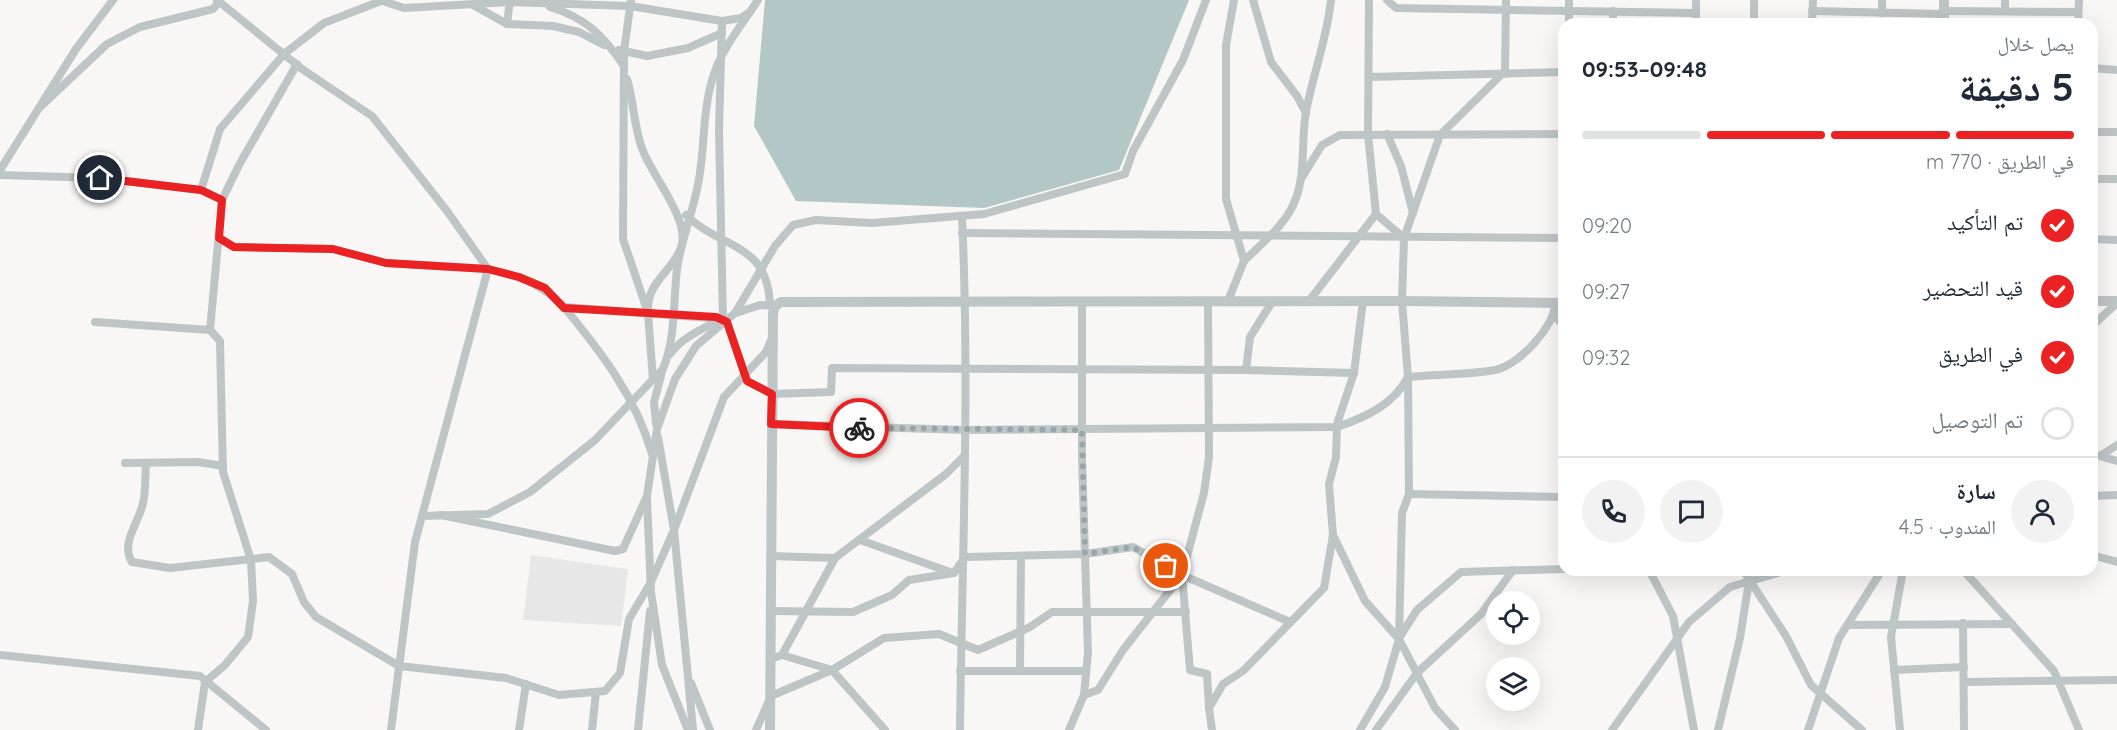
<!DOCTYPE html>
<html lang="ar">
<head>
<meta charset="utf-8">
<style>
	:root { --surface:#fff; --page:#f2f2f3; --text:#1f2937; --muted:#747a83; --line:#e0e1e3; --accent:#eb2223 }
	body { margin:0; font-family:Quicksand,"Noto Naskh Arabic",sans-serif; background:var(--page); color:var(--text); direction:rtl; height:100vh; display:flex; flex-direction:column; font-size:22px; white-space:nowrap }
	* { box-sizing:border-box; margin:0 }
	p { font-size:20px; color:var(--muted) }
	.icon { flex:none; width:33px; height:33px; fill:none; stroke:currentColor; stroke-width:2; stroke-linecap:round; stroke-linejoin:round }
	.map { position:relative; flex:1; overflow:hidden; direction:ltr }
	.side { position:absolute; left:1558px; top:18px; width:540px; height:558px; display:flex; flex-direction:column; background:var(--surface); border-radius:18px; box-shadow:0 6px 24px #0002; direction:rtl }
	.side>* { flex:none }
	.controls { position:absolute; left:1486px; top:591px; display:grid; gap:12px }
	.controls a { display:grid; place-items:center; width:54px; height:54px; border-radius:50%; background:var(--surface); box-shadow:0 6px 24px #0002; font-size:30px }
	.pin { position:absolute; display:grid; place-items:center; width:51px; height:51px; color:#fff; margin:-26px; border:3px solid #fff; border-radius:50%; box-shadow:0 2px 6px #0007 }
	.courier { position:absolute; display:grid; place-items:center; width:60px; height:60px; margin:-30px; border:4px solid #eb2223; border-radius:50%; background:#fff; color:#222; box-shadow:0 2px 8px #0007 }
	.summary em { font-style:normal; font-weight:700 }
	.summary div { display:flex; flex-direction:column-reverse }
	.summary { display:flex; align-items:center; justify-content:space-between; height:102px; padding:0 24px }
	h1 { font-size:39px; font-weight:700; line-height:45px }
	.bar { display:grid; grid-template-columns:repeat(4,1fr); gap:9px 6px; align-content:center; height:72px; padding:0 24px }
	.bar i { height:8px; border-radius:4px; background:var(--line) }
	.bar .selected { background:var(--accent) }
	.bar p { grid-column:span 4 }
	.line { display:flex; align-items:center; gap:15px; padding:0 24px; border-top:2px solid var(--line) }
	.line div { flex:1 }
	.round { display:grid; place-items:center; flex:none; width:63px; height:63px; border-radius:32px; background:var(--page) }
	ol { padding:0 24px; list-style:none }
	li { display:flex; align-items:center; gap:18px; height:66px }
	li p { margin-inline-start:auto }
	li .icon { padding:6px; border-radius:50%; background:var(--accent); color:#fff; stroke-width:4 }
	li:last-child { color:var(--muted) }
	li i { width:33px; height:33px; border:3px solid var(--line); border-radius:50% }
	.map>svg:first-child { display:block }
	.built { fill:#e6e7e6 }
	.water { fill:#b4c7c7 }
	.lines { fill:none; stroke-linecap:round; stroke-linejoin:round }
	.minor { stroke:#bec5c7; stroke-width:8 }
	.tertiary { stroke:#bec5c7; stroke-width:10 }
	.done { stroke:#96a6aa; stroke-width:6; stroke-dasharray:0 10.8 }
	.route { stroke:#eb2223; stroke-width:8 }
</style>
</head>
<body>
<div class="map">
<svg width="2117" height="730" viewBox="0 0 2117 730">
	<rect width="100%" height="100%" fill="#f8f7f5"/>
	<path class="built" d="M531,555L628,569L621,626L523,620Z"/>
	<path class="water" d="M765,0H1189L1119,170L984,208L796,201L754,126Z"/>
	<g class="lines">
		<g class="minor">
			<path d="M217,0L302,69L372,116L447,211L488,269C522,278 538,281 564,307L723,319"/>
			<path d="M379,0L404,8L509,2L630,6L722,21L741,18L750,12L758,0"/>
			<path d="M631,0L624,51L623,239L648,313L653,380"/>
			<path d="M1253,0L1271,62L1297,96L1306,113"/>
			<path d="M1369,0L1368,134L1376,214L1404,238"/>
			<path d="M1387,0L1396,8L1696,13"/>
			<path d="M1569,0V24"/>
			<path d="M1882,0V13"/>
			<path d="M473,5L507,24L553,26L579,32L604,45"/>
			<path d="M550,7C586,18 603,35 624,66"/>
			<path d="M1812,11L1944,14"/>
			<path d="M1944,11L2078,12"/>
			<path d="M2005,11V0"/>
			<path d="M722,21L719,130L723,319L727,322L747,381L772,394L831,392L832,368L1246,370L1250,337L1272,302"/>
			<path d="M507,24L510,0"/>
			<path d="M1613,24V11"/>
			<path d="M1696,24V0"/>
			<path d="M1754,24V0"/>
			<path d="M1812,24L1813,0"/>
			<path d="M2078,24L2079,0"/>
			<path d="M619,50L647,56L688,48L722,33"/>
			<path d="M2092,68L2117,70"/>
			<path d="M1505,74L1506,0"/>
			<path d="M1369,77L1564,72"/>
			<path d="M627,79C634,102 634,129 643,151C653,177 691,221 681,248C673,270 648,282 648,308"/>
			<path d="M39,108L107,44L140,27L213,9L220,0"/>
			<path d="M2092,132H2117"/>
			<path d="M1387,134L1401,166L1413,213"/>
			<path d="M0,170L76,49L113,0"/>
			<path d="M0,175L100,178L201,190L220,129L284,54L324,23L381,1"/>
			<path d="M1301,179L1322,145L1340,135L1564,134"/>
			<path d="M2092,179H2117"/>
			<path d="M201,190L222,200"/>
			<path d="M686,215C722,250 768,242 770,305"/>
			<path d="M962,233L1564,238"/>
			<path d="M219,238L234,247L333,249L386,263L488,269L415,542L391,730"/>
			<path d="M2092,239L2117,240"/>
			<path d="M1244,261C1259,246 1279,230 1290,211C1308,181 1300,144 1306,112C1313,74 1327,39 1331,0"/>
			<path d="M1208,301L1209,457L1204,493L1182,575L1190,670L1207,674L1209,708"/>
			<path d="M1228,301L1244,261L1226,199V45L1234,0"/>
			<path d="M1309,301L1376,214"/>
			<path d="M1563,303L1564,252"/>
			<path d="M564,307C601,352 636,397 652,454"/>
			<path d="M736,313L760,305L775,306"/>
			<path d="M1554,316L1564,325"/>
			<path d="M95,322L210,330"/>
			<path d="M2092,326L2117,303"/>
			<path d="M670,354C683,336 705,328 724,318"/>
			<path d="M1246,370L1354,373"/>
			<path d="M656,424L654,402L662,372"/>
			<path d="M771,424L965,430L1337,427C1366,417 1393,405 1408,377C1436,374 1468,375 1495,370C1518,366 1554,327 1555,305"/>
			<path d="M658,437L674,530L693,730"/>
			<path d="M2092,454L2117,461"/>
			<path d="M2100,456L2117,445"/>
			<path d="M125,463L198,462L223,466"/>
			<path d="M146,464C145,477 146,490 143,503C139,523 120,543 132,562L170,568L269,557L292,574L304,602L316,617L399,666L506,678L559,695L605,691L620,673L629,619L651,582L674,530L724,397L766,352L772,338"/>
			<path d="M1409,494L1564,497"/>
			<path d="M2092,496L2117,495"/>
			<path d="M647,499L651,592L662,665L688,730"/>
			<path d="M441,515L615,551L623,549L647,496L657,429L675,379L696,346L735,313L775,246L793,225L816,220L872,223L984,214L1125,174L1133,151L1183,60L1206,0"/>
			<path d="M422,516L488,514L530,492L594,441L663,369C676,337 673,303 677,269C681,240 693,213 698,184C705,152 702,115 711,84C718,56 734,35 750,12"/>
			<path d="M1333,535L1365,601L1399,639L1435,708L1455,730"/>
			<path d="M860,540L950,572"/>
			<path d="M2092,555L2117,562"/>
			<path d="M771,556L835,558L946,474L965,455"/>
			<path d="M1649,570L1673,616L1694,730"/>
			<path d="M1743,570L1786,636L1811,685L1862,730"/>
			<path d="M1963,570L2054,671L2079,730"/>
			<path d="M771,611L853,612L892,595L909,580L954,573L965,557L1085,554L1133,547L1182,575L1290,622"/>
			<path d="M1963,623L1964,730"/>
			<path d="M1848,625L2012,624"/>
			<path d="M1399,638L1417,610L1461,572L1564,569"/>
			<path d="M0,655L200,676L266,730"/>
			<path d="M782,655L835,558"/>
			<path d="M771,659L782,655L832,670L885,730"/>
			<path d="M1894,670L1964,667"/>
			<path d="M960,671H1086"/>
			<path d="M1020,671L1021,556"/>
			<path d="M1964,682L2117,680"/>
			<path d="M691,683L710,730"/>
			<path d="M1084,695L1098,690L1123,650L1182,575"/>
			<path d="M198,730L205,682L225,665L248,637L253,601L251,560L223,472L220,341L210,330L222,200L239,165L297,64"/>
			<path d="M519,730L526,684"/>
			<path d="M592,730L596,692"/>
			<path d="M638,730L650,611"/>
			<path d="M756,730L771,696L832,670L884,638L939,634L978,650L1030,627L1052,612H1186"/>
			<path d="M960,730C962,559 970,388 962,217"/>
			<path d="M1069,730L1084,695L1088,653L1082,457V301"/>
			<path d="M1212,730L1209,708L1223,684L1243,671L1324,588L1333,535L1329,484L1336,457L1337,424L1354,373L1363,301"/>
			<path d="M1360,730L1385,687L1399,639L1402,513L1409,494L1408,377L1402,301L1404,238L1440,135L1502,74"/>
			<path d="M1376,730L1417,673L1481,614L1513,570"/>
			<path d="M1612,730L1689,622L1730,587L1788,570"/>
			<path d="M1718,730L1740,638L1749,581"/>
			<path d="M1808,730L1839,638L1882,570"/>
			<path d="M1900,730L1891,637L1903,570"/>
		</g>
		<g class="tertiary">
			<path d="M1944,24V0"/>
			<path d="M2092,301H2117"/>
			<path d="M770,730L773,313L775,306L781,302L1402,301L1564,303"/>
		</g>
	</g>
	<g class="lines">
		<path class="done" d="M859,428L1082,430L1085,554L1133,547L1166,566"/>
		<path class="route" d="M100,178L201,190L222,200L219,238L234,247L333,249L386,263L488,269L519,277L545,288L564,308L716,317L727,322L747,381L772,394L771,424L859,428"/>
	</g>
</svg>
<div class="controls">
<a><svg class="icon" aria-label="locate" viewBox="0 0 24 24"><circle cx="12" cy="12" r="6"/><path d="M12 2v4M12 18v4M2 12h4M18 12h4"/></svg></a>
<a><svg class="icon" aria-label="layers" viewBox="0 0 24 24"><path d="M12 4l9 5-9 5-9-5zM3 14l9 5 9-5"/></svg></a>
</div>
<div class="pin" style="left:1166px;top:566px;background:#ea580c"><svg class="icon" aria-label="bag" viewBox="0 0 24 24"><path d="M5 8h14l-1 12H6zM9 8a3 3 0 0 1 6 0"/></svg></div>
<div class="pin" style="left:100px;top:178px;background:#1f2937"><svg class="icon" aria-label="home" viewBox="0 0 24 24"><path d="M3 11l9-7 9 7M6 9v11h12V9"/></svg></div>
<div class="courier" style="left:859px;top:428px"><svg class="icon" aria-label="bike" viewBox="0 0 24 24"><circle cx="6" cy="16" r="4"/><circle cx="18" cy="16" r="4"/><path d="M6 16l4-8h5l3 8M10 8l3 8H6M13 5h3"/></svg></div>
<section class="side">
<div class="summary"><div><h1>5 دقيقة</h1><p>يصل خلال</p></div><em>09:48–09:53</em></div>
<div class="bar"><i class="selected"></i><i class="selected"></i><i class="selected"></i><i></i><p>في الطريق · 770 m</p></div>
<ol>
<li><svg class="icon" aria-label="check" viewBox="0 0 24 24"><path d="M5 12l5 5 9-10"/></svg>تم التأكيد<p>09:20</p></li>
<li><svg class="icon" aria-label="check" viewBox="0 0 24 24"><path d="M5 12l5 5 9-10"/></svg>قيد التحضير<p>09:27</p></li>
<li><svg class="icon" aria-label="check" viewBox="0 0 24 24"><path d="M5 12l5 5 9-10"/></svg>في الطريق<p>09:32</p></li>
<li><i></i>تم التوصيل</li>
</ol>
<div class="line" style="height:108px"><a class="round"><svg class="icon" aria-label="person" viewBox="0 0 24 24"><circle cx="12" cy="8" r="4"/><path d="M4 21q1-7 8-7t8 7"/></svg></a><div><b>سارة</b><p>المندوب · 4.5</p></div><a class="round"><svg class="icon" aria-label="chat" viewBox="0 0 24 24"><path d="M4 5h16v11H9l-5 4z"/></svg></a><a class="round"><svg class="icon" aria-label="phone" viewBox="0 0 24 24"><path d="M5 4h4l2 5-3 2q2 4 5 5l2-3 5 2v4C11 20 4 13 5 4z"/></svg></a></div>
</section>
</div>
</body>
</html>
